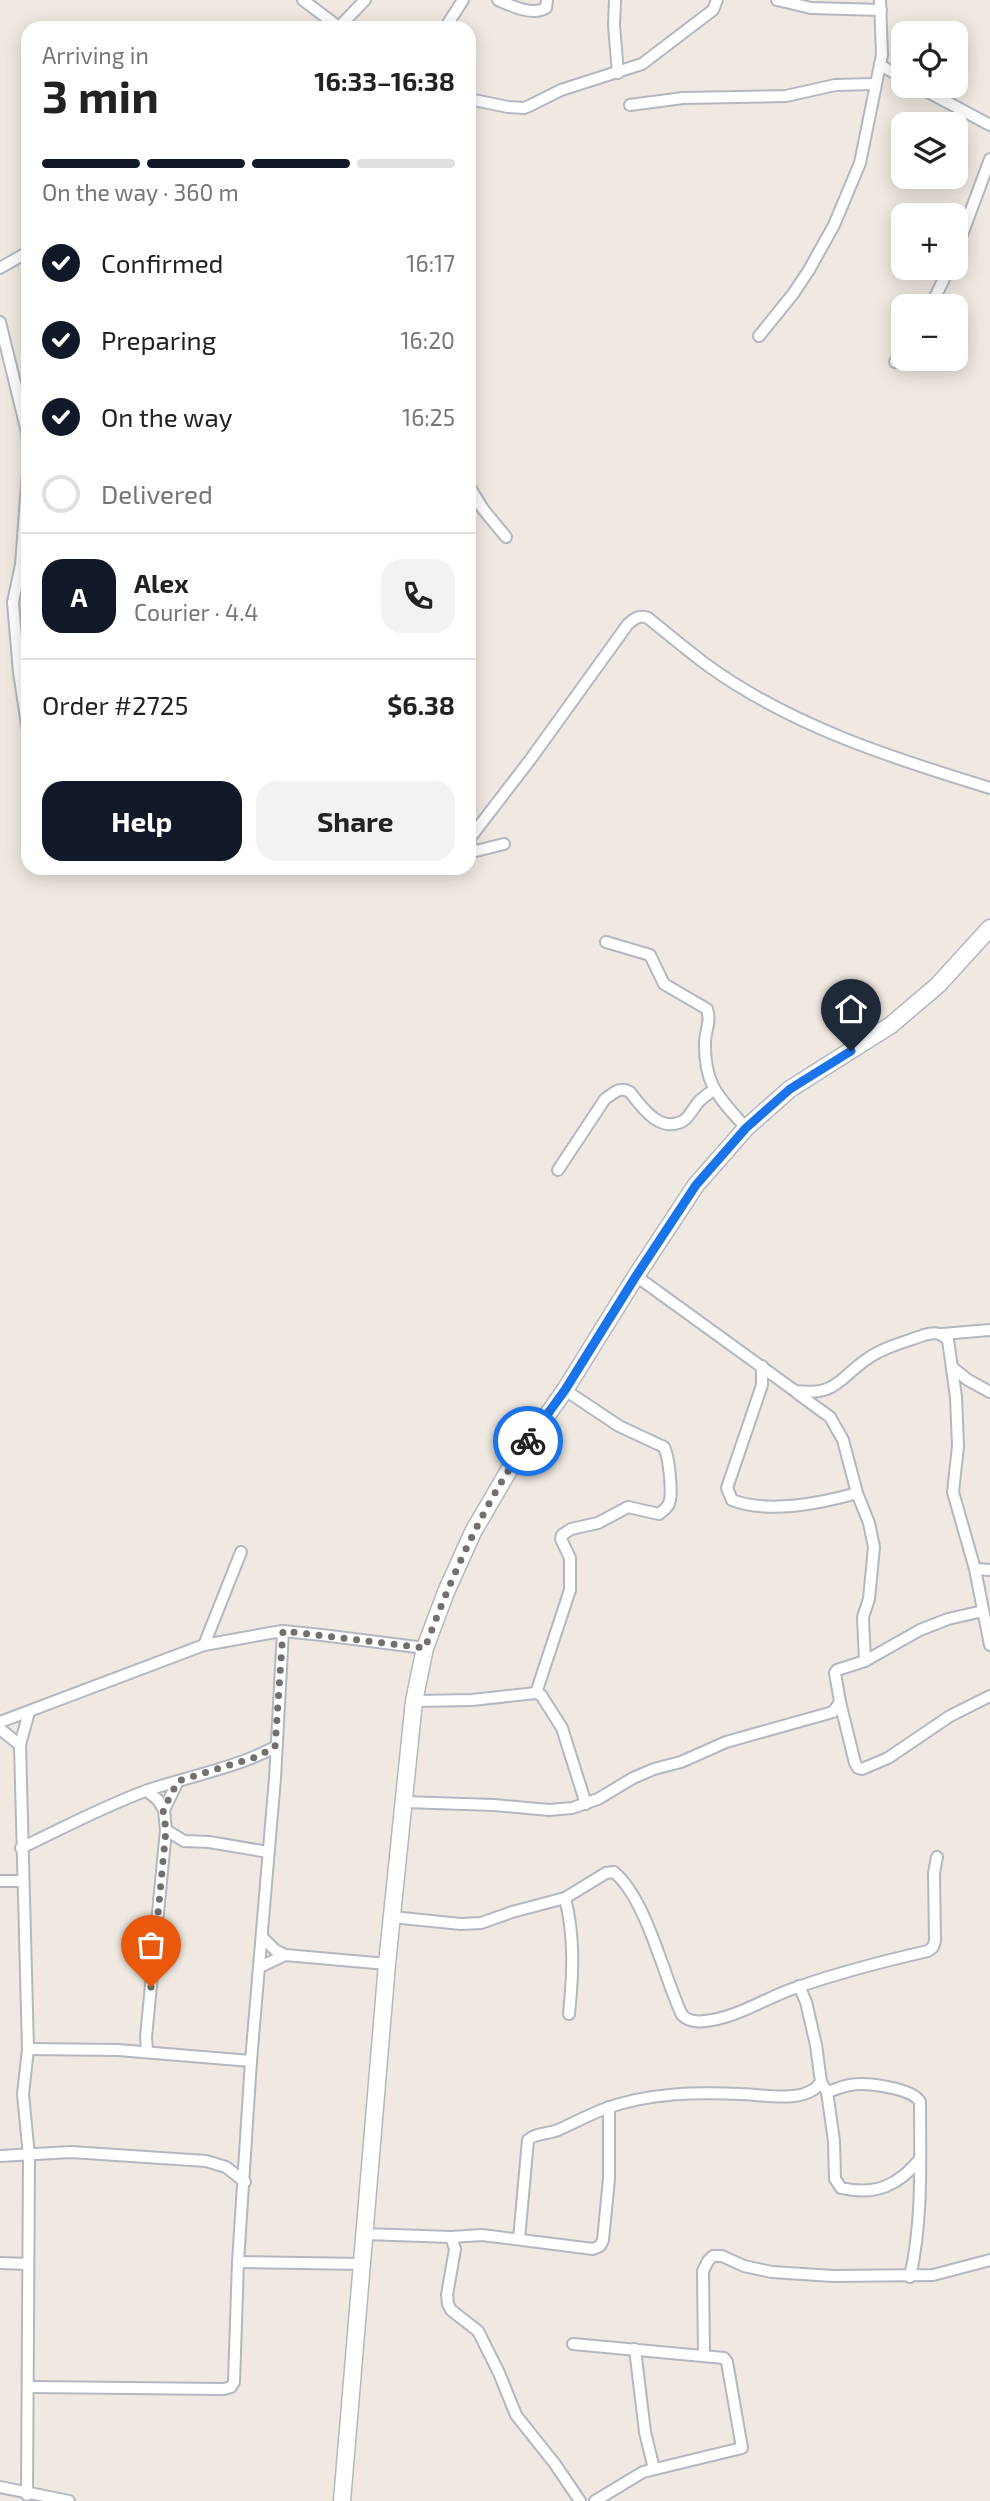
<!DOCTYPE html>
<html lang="en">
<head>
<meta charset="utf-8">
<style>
	:root { --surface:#fff; --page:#f2f2f2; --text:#222; --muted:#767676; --line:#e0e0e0; --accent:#111827 }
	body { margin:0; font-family:"Exo 2",sans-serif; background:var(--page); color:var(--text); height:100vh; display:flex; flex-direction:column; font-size:26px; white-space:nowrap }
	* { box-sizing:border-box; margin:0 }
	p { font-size:23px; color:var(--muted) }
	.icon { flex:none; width:38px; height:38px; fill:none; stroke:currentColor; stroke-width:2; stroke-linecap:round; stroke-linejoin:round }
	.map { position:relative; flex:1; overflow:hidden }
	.panel { position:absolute; left:21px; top:21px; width:455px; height:854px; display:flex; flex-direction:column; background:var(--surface); border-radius:21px; box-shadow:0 4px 18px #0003 }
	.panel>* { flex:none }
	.controls { position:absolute; left:891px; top:21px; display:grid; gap:14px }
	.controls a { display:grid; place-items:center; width:77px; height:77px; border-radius:14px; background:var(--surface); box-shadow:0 4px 18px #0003; font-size:35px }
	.pin { position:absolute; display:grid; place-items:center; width:60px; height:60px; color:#fff; margin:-72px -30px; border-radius:50% 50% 50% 0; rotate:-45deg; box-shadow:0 0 7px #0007 }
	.pin .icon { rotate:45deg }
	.courier { position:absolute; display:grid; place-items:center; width:70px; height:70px; margin:-35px; border:5px solid #1a73e8; border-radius:50%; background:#fff; color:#222; box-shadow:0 2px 9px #0007 }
	.overview em { font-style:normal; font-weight:700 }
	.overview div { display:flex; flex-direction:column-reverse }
	.overview { display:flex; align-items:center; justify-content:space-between; height:119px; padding:0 21px }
	h1 { font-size:46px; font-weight:700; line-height:52px }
	.bar { display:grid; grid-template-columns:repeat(4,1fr); gap:10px 7px; align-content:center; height:84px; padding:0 21px }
	.bar i { height:9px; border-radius:5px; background:var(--line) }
	.bar .selected { background:var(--accent) }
	.bar p { grid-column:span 4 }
	.line { display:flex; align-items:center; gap:18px; padding:0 21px; border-top:2px solid var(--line) }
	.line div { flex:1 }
	.round { display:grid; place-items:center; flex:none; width:74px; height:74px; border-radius:21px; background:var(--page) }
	ol { padding:0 21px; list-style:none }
	li { display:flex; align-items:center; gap:21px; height:77px }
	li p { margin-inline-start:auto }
	li .icon { padding:7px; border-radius:50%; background:var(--accent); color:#fff; stroke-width:4 }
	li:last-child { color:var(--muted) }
	li i { width:38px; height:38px; border:4px solid var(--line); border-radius:50% }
	.cta { display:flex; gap:14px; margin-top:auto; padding:14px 21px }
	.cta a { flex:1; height:80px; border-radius:21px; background:var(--accent); color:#fff; font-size:28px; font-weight:700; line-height:80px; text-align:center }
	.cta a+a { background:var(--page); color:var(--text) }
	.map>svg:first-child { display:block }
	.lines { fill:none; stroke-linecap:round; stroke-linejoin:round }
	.minor-casing { stroke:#b4b7c1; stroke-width:14 }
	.secondary-casing { stroke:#b4b7c1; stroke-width:19 }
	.minor { stroke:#fff; stroke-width:10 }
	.secondary { stroke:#fff; stroke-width:16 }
	.done { stroke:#726f6d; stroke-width:7; stroke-dasharray:0 12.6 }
	.route { stroke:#1a73e8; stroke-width:9 }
</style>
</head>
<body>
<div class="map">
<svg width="990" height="2501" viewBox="0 0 990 2501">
	<rect width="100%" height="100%" fill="#efe9e1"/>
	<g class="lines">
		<defs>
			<g id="minor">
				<path d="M303,0L340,28"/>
				<path d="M498,0C512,6 532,16 546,8L547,0"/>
				<path d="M615,0L614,25L618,73"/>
				<path d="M777,0L811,8L881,10"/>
				<path d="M338,28L365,0"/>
				<path d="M445,28L463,0"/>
				<path d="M880,65L903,78"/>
				<path d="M917,86L990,125"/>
				<path d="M469,99L508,107L524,108L529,106L561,90L642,64L713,10L717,0"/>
				<path d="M630,105L683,98L786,96L835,85L875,84"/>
				<path d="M956,251L990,159"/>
				<path d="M0,268L28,252"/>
				<path d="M931,306L949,268"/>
				<path d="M0,322L27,432L28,445"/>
				<path d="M759,336L793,294L809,270L834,225L860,163L882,55L880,0"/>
				<path d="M895,362L903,351"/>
				<path d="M28,471L21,565L13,602L19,672L28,731"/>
				<path d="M469,486L483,509L506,537"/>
				<path d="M504,844L476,851C470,847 469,845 470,838L530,760L628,624C635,618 639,615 648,618C668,634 687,650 707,665C791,726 892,758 990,788"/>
				<path d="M606,942L650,955L664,984L707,1009C711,1021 706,1029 705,1041C704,1086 719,1097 746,1128"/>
				<path d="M558,1170L605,1099C614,1093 620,1086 630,1092C643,1109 660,1133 683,1121C690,1116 692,1110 697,1104C701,1098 709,1094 714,1089"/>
				<path d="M636,1276L795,1391C837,1396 838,1379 867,1359C884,1347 905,1342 924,1335C934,1332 940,1332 948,1340L956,1397L958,1446L953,1492L975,1569L990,1645"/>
				<path d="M942,1334L990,1330"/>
				<path d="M762,1366V1385L727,1488L732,1500C768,1514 822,1503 857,1493"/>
				<path d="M953,1368L968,1380L990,1392"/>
				<path d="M797,1393L830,1417L843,1440L857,1493L869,1523L874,1547L869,1599L863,1617L865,1661"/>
				<path d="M975,1569L990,1570"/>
				<path d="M204,1645L241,1552"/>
				<path d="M536,1693L570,1590V1558L561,1539L562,1535L571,1529L598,1523L628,1507L659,1514C664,1510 669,1507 670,1500C672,1489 669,1457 664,1447L619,1426L565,1390"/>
				<path d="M414,1701L472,1700L536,1693L541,1695L562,1728L586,1804"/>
				<path d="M840,1702L855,1763L858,1768L862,1769L888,1758L950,1716L990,1696"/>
				<path d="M0,1722L204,1645L270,1633L283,1631L322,1635L425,1648"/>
				<path d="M0,1729L20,1745"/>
				<path d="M404,1802L494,1805L549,1810L572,1808L598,1799L633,1778L654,1769L681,1762L726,1742L833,1712L840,1702L835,1673L837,1670L865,1661L920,1630L948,1619L983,1611"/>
				<path d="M164,1810L178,1781"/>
				<path d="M166,1830L184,1841L209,1842L268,1852"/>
				<path d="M21,1848C63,1828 104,1806 148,1790C190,1776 236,1768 275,1747"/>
				<path d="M0,1881H22"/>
				<path d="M565,1898C575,1938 573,1974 569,2014"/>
				<path d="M392,1917L461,1924L481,1923L512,1912L565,1898L606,1873L614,1872C647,1900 663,1975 682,2015C690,2023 701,2022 712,2020C742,2015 769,1996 798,1987C841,1972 884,1961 928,1951L933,1947L935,1941L934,1873L937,1857"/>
				<path d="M262,1937L275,1950L285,1955L387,1964"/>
				<path d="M260,1967L285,1955"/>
				<path d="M799,1986L806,2002L816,2045L821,2082L827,2092L834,2141L835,2179L841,2188C876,2196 899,2185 920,2159"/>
				<path d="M28,2049L118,2050L251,2061"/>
				<path d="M147,2052L146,2037L166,1830L164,1810L158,1800L147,1791"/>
				<path d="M827,2092C835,2090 842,2086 850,2085C866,2082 913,2088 920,2102C920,2160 923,2220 910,2277"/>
				<path d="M0,2156L71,2152L206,2161L226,2167L245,2182"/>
				<path d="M365,2234L451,2237L455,2249L447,2295L448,2304L451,2310L478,2331L499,2373L516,2415L555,2464L580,2501"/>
				<path d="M451,2237L482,2235L593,2249L600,2246L603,2240L609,2179V2107"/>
				<path d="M519,2239L528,2140C535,2133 548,2134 558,2130C574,2123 590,2114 607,2108C649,2093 695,2092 740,2094C763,2094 806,2105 821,2082"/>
				<path d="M238,2262L362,2264"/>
				<path d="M0,2263L28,2264"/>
				<path d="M573,2344L724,2358L727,2362L742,2448L643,2472L595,2501"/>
				<path d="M635,2349L645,2432L654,2469"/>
				<path d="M704,2356L703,2271L708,2261L713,2256H722L744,2266L772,2272L833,2276L933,2275L990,2260"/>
				<path d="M29,2387L224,2389L231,2387L234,2382L238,2262L251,2061L275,1778L283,1631"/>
				<path d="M0,2487L69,2501"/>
				<path d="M27,2495L29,2156L23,2094L28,2049L20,1745L29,1712"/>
			</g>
			<path id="secondary" d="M342,2501L387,1964L414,1701L425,1648L446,1592L473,1532L512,1465L565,1390L636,1276L696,1185L746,1128L790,1089L891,1025L938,985L990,928"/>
		</defs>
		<use href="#minor" class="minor-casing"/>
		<use href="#secondary" class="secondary-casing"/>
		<use href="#minor" class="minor"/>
		<use href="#secondary" class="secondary"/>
	</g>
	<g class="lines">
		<path class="done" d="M151,1987L166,1830L163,1810L178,1781L256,1757L275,1747L283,1631L425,1648C452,1575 483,1505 528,1441"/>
		<path class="route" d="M528,1441L565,1390L636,1276L696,1185L746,1128L790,1089L851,1051"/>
	</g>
</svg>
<div class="controls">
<a><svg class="icon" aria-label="locate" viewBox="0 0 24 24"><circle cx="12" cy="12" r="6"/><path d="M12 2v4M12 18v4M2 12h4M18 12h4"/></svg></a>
<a><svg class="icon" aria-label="layers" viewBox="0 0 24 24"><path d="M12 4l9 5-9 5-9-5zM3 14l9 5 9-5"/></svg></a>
<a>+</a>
<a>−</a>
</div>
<div class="pin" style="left:151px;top:1987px;background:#ea580c"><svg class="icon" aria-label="bag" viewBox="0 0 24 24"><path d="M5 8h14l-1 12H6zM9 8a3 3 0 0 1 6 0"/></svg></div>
<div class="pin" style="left:851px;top:1051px;background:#1f2937"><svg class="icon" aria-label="home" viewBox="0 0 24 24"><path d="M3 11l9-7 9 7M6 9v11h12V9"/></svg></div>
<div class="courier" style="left:528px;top:1441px"><svg class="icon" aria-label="bike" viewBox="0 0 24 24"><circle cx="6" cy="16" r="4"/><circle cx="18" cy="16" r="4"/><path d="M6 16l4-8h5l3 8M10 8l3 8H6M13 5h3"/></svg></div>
<section class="panel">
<div class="overview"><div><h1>3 min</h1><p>Arriving in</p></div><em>16:33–16:38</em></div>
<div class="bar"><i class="selected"></i><i class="selected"></i><i class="selected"></i><i></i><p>On the way · 360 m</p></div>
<ol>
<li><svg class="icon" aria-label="check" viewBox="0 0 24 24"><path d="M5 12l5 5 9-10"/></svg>Confirmed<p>16:17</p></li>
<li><svg class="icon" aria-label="check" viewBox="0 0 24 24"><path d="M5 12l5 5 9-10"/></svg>Preparing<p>16:20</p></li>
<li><svg class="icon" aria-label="check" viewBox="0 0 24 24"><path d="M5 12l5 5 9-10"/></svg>On the way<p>16:25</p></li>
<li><i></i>Delivered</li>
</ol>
<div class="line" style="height:126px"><b class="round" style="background:var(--accent);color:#fff">A</b><div><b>Alex</b><p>Courier · 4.4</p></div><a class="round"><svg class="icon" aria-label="phone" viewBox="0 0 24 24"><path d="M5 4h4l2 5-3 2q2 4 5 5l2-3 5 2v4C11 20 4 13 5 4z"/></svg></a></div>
<div class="line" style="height:91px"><div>Order #2725</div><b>$6.38</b></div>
<div class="cta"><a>Help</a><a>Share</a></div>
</section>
</div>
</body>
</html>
